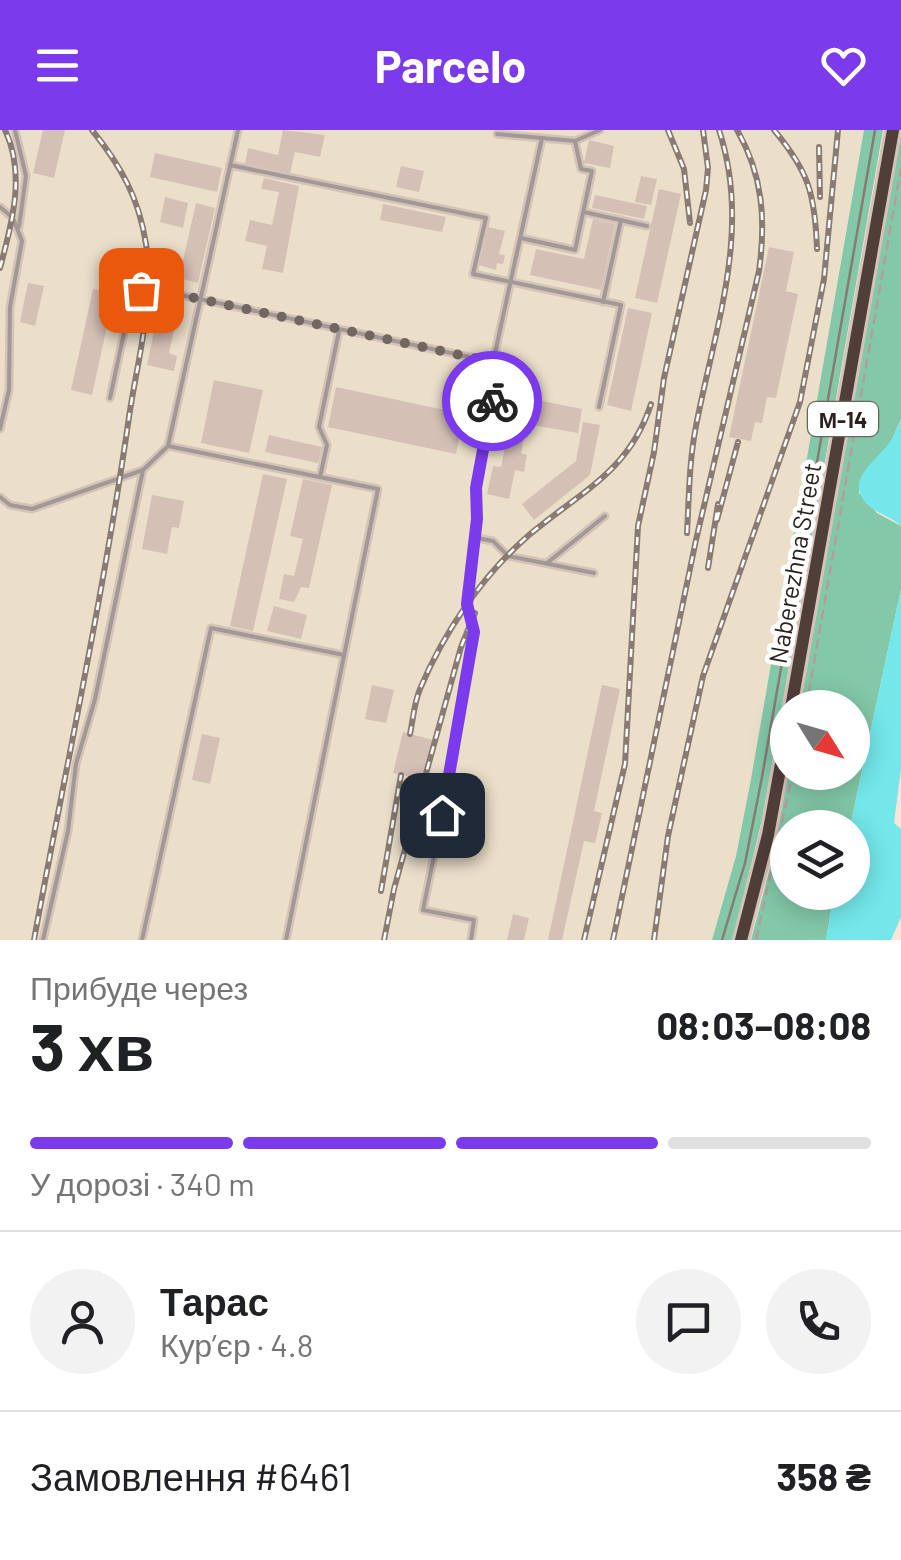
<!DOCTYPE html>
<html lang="uk">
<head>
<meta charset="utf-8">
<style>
	:root { --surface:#fff; --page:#f2f2f2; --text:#202124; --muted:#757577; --line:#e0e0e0; --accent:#7c3aed }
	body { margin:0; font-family:Barlow,sans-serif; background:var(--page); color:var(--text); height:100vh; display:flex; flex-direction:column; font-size:38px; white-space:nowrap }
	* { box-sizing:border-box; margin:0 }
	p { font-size:32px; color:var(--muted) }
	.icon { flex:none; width:55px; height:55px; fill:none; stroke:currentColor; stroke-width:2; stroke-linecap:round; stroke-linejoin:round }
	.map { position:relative; height:810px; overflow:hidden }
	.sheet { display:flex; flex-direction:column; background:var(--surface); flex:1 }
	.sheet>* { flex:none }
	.needle { width:65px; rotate:127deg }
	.tools { position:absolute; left:770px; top:560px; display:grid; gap:20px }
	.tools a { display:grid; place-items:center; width:100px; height:100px; border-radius:50%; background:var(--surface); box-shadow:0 5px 25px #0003; font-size:50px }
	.pin { position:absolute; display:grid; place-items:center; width:85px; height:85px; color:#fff; margin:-42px; border-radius:20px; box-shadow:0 5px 15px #0006 }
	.courier { position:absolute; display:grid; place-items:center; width:100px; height:100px; margin:-50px; border:8px solid #7c3aed; border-radius:50%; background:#fff; color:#222; box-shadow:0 2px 12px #0007 }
	.summary em { font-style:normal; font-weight:700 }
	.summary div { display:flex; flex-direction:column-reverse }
	.summary { display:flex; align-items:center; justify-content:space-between; height:170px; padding:0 30px }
	h1 { font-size:65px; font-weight:700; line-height:75px }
	.bar { display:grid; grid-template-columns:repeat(4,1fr); gap:15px 10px; align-content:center; height:120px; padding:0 30px }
	.bar i { height:12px; border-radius:8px; background:var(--line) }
	.bar .selected { background:var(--accent) }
	.bar p { grid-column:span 4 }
	.line { display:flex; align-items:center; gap:25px; padding:0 30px; border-top:2px solid var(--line) }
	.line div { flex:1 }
	.round { display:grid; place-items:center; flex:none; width:105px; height:105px; border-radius:52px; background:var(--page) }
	header { display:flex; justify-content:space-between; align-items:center; height:130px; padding:0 30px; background:var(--accent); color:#fff; font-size:45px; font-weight:700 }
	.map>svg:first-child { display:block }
	.industrial { fill:#ebdfca }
	.green { fill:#83c8a9 }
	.water { fill:#73e7ea }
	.building { fill:#d5c0b6 }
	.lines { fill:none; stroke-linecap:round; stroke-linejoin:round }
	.lane-casing { stroke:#d5c2b9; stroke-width:9 }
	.highway-casing { stroke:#d5c2b9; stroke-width:18 }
	.path { stroke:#b0a098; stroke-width:2.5; stroke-dasharray:10 5; stroke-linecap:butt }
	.lane { stroke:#a29895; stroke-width:4 }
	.highway { stroke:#503e39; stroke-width:12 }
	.tram { stroke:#897b74; stroke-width:2.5 }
	.rail-casing { stroke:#897b74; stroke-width:6 }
	.rail { stroke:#fff; stroke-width:2.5; stroke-dasharray:8; stroke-linecap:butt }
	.done { stroke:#726660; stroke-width:10; stroke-dasharray:0 18 }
	.route { stroke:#7c3aed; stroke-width:12 }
	.labels { text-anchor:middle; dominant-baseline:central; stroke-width:9; stroke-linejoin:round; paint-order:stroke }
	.shield { fill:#fff; stroke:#696462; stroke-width:2.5 }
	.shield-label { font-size:22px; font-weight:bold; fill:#29221e }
	.street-label { font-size:25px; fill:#29221e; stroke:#fff }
</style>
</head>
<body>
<header><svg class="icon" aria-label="menu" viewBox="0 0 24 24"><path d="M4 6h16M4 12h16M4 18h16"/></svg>Parcelo<svg class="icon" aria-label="heart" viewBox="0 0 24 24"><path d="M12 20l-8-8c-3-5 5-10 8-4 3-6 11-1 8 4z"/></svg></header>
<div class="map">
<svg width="901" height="810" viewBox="0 0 901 810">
	<rect width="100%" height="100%" fill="#fbe5db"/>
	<path class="industrial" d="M0,0H864L751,649L736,726L712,810H0Z"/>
	<g class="green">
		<path d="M864,0H883L763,685L733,810H712L736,726L751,649Z"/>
		<path d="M901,2V289C897,297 894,306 890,313C878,331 858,339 859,363L877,383L901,396V459L850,697L788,698V762L834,763L826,810H751L771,734L788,643L852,642V578L800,577Z"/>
	</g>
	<g class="water">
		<path d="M901,289V396C891,387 878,384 868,375C845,352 871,335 886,317C893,309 897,299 901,289Z"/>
		<path d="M901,459V639L894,693L901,699V787L891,810H826L834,763L852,762V698L850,697Z"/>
	</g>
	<g class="building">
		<path d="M43,0H65L54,48L33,43Z"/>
		<path d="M283,0L325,5L320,27L295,22L290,44L245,34L248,18L278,25Z"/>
		<path d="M589,10L614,16L610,38L584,33Z"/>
		<path d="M155,23L222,38L217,62L150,47Z"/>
		<path d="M401,36L424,41L419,62L396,57Z"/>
		<path d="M641,46L657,49L651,75L635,72Z"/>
		<path d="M264,48L299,56L283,143L262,139L267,116L245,111L250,90L272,95L279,62L261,59Z"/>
		<path d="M659,59L681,64L657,173L635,168Z"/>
		<path d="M595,65L647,76L644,89L592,78Z"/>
		<path d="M165,67L188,73L183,98L160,92Z"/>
		<path d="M196,73L215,78L198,153L179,148Z"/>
		<path d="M383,74L446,87L442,102L380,90Z"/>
		<path d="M593,89L615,94L601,160L530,145L536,119L584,129Z"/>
		<path d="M488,97L505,101L499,124L505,125L503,134L497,133L496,140L479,135Z"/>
		<path d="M769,117L794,122L786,161L798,164L776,268L767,267L762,293L755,292L751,311L729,307Z"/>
		<path d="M28,153L44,156L35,196L20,192Z"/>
		<path d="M93,159L114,164L92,265L71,260Z"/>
		<path d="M160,173L179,177L169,223L177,226L174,241L147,235Z"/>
		<path d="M628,178L652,183L631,281L607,275Z"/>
		<path d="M214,250L263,260L249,323L201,313Z"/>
		<path d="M336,257L464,284L456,324L328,297Z"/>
		<path d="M537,270L582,279L578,303L532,295Z"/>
		<path d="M511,288L527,291L521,323L527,325L524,342L515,340L509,369L487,364L493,336L501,337Z"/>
		<path d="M583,292L600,295L590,345L534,390L522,374L576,331Z"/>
		<path d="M269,305L322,317L318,333L265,322Z"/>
		<path d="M263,344L287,349L253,501L230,496Z"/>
		<path d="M303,349L332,355L309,458L301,457L294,472L279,469L284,444L294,446L303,409L290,406Z"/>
		<path d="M152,365L184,371L179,398L172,397L167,424L142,419Z"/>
		<path d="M274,476L307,485L301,509L267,501Z"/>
		<path d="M372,555L394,560L386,593L365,589Z"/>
		<path d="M602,555L620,559L594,681L602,683L595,713L584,711L562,810H548Z"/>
		<path d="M403,602L433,610L423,650L393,643Z"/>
		<path d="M202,604L220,608L210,654L192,650Z"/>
		<path d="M513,784L529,788L524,810H507Z"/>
	</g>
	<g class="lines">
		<defs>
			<g id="lane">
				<path d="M15,0L26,46L19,97"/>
				<path d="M497,4L575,11L600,0"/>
				<path d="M230,35L486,88L473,144L621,175L599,277"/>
				<path d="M0,77L13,88L22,111L10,177L9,260L0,299"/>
				<path d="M584,82L647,96"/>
				<path d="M521,108L575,120L592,41L581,39L575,11"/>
				<path d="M603,172L621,90"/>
				<path d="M110,268L131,170L135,164L148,158L493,232"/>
				<path d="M168,316L378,359L286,810"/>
				<path d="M320,347L327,315L319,297L339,201"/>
				<path d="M0,367L10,375L32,379L143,340L168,316L238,0"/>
				<path d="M477,408L493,411L508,426L594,443"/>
				<path d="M547,433L605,386"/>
				<path d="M43,810L68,701L76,634L95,569L143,340"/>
				<path d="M142,810L211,498L344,525"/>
				<path d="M471,810L474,790L423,780L455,622L462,561L475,502L467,474L477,389L476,358L494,263L493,232L542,8"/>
			</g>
			<g id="highway">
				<path d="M791,578L893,0"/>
				<path d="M741,810L768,705L788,596"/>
			</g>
		</defs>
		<use href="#lane" class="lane-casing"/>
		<use href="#highway" class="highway-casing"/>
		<g class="path">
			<path d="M806,578L901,38"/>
			<path d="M756,810L793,642"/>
		</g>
		<use href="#lane" class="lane"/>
		<use href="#highway" class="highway"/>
		<path class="tram" d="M722,810L745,733L762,647L875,0"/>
		<defs>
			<g id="rail">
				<path d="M668,0L684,39L690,93"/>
				<path d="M774,0C809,42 815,64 817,119"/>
				<path d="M819,17L820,67"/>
				<path d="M0,138C12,93 26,44 5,0"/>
				<path d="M717,390L738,312"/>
				<path d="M687,403C689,367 689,332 696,296C715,197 752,100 719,0"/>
				<path d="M708,438L718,374"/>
				<path d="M410,604C413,590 414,573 420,559C444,502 482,446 529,405C580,362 629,342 651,274"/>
				<path d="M381,761L401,645"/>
				<path d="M34,810C66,636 104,463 129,287C137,232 155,170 146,114C139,68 121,36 92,0"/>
				<path d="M384,810L394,759L461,517L475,483"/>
				<path d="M584,810L625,634L638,396L654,322L664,248L706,60L708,38L703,0"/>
				<path d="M613,810L696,410L759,141C766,90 763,45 737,0"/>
				<path d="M654,810L668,706L703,546L800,272L824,149L838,0"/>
			</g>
		</defs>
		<use href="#rail" class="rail-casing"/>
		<use href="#rail" class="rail"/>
	</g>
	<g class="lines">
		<path class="done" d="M141,160L148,158L493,232L492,271"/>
		<path class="route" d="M442,685L474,502L467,474L477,389L476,358L492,271"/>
	</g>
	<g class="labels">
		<rect class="shield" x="808" y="272" width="70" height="34" rx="8"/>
		<g class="shield-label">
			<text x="843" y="289">М-14</text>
		</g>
		<g class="street-label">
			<text transform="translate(794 433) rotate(-80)">Naberezhna Street</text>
		</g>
	</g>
</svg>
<div class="tools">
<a><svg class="needle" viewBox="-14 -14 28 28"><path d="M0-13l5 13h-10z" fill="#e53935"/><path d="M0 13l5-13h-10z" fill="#757577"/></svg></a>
<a><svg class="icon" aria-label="layers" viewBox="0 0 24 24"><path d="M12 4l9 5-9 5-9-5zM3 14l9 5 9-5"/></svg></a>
</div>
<div class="pin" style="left:141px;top:160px;background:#ea580c"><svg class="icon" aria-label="bag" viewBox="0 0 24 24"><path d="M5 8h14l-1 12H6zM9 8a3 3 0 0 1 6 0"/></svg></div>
<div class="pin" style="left:442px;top:685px;background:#1f2937"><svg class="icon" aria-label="home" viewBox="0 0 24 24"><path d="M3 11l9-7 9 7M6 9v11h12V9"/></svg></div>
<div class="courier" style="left:492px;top:271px"><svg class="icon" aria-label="bike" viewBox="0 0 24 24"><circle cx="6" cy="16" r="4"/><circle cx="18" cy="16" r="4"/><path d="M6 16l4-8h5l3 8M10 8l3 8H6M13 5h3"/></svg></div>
</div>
<section class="sheet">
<div class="summary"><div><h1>3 хв</h1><p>Прибуде через</p></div><em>08:03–08:08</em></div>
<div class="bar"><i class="selected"></i><i class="selected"></i><i class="selected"></i><i></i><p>У дорозі · 340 m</p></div>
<div class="line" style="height:180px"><a class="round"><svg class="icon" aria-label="person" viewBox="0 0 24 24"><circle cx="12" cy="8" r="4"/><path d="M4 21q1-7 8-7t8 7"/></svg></a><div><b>Тарас</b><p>Кур’єр · 4.8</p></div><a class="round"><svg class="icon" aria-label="chat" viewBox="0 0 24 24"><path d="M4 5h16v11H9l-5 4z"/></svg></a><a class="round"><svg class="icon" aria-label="phone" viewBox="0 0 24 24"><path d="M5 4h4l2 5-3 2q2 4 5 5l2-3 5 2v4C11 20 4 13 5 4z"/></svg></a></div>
<div class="line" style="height:130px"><div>Замовлення #6461</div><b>358 ₴</b></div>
</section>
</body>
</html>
